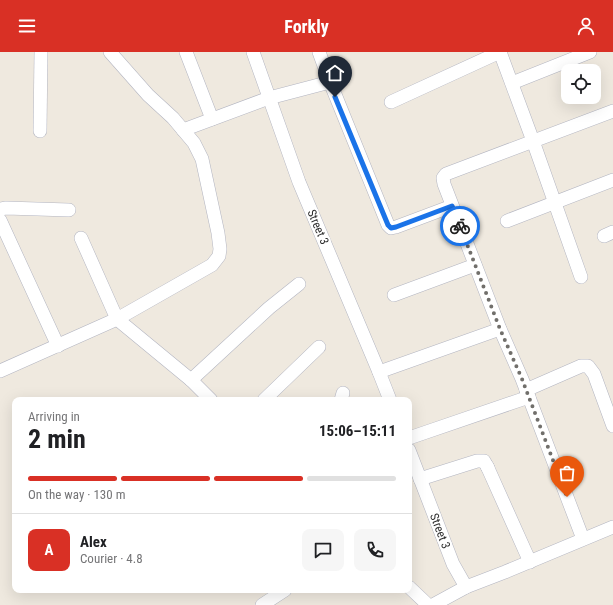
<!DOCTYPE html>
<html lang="en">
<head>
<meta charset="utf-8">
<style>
	:root { --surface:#fff; --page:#f6f6f6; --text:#202124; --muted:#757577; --line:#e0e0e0; --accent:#d93025 }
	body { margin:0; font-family:"Roboto Condensed",sans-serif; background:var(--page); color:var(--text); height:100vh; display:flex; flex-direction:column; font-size:15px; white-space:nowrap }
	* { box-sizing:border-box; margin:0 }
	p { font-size:13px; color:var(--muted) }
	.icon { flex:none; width:22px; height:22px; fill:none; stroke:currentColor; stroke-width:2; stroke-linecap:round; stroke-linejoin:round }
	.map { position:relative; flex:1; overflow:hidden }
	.side { position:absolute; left:12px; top:345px; width:400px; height:196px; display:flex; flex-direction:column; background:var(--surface); border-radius:8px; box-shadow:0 4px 16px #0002 }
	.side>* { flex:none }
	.controls { position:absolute; left:561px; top:12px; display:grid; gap:8px }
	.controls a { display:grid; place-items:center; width:40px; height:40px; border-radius:8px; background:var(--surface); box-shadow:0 4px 16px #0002; font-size:20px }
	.pin { position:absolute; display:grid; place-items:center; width:34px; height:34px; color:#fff; margin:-41px -17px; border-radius:50% 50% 50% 0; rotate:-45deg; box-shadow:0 0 4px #0007 }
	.pin .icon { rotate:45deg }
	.courier { position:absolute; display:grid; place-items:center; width:40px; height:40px; margin:-20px; border:3px solid #1a73e8; border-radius:50%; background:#fff; color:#222; box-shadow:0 1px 5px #0007 }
	.head em { font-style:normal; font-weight:700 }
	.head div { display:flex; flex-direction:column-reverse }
	.head { display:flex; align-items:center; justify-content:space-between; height:68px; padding:0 16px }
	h1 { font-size:26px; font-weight:700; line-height:30px }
	.bar { display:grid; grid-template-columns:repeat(4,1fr); gap:6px 4px; align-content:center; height:48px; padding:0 16px }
	.bar i { height:5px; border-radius:3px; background:var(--line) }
	.bar .selected { background:var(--accent) }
	.bar p { grid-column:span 4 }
	.line { display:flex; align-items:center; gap:10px; padding:0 16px; border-top:1px solid var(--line) }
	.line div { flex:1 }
	.round { display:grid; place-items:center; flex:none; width:42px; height:42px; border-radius:8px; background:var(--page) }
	header { display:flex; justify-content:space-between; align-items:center; height:52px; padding:0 16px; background:var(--accent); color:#fff; font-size:18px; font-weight:700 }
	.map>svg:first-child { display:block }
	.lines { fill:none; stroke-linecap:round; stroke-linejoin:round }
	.minor-casing { stroke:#b3b5c1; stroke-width:14 }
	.minor { stroke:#fff; stroke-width:13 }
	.done { stroke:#716f6b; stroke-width:4; stroke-dasharray:0 7.2 }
	.route { stroke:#1a73e8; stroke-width:5 }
	.labels { text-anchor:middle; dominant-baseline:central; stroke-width:4; stroke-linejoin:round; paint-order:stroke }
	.street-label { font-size:12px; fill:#2d2d2d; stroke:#fff }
</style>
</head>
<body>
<header><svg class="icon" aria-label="menu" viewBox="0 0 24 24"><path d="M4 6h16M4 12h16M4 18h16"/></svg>Forkly<svg class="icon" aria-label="person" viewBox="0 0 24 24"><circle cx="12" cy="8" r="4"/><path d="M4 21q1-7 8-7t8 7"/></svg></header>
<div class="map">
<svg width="613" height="553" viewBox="0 0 613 553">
	<rect width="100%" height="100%" fill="#efe9df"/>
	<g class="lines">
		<defs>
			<g id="minor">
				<path d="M186,0L212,67"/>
				<path d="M253,0L299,130L379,320L390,348"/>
				<path d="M319,0L330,30L388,173L391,176L396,175L452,154"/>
				<path d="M500,0L533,89L581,225"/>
				<path d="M512,31L590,0"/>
				<path d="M391,50L500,0"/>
				<path d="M183,78L269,46L330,30"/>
				<path d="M40,79L41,0"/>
				<path d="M0,157L6,156L69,158"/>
				<path d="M0,168L58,294"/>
				<path d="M507,169L613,128"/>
				<path d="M604,184L613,180"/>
				<path d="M81,186L117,267L212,213L219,204L220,197L218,181L202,107L194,91L173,66L148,43L110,0"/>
				<path d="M394,243L475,213"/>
				<path d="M0,319L117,267L191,328L211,348"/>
				<path d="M379,320L500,277"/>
				<path d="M191,328L269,256L299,232"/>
				<path d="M526,338L581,314H588L594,322L613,374"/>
				<path d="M264,348L319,295"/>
				<path d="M341,348L343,341"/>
				<path d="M409,386L529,345"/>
				<path d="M409,398L453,512L466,535"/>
				<path d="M487,414L530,510"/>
				<path d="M420,427L477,409H484L488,416"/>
				<path d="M583,487L522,327L500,277L444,132L443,126L446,122L613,59"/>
				<path d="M409,535L428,553"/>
				<path d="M262,553L285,538"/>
				<path d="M433,553L466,535L505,520L613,475"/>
			</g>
		</defs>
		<use href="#minor" class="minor-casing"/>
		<use href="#minor" class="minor"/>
	</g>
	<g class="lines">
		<path class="done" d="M460,174L500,277L522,327L567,445"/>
		<path class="route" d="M335,45L388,173L391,176L396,175L452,154L460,174"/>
	</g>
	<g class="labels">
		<g class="street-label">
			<text transform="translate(318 175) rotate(67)">Street 3</text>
			<text transform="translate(440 479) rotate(69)">Street 3</text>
		</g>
	</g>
</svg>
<div class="controls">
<a><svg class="icon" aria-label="locate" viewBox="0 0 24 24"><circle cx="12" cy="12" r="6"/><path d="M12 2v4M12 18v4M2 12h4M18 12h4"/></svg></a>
</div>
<div class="pin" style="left:567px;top:445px;background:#ea580c"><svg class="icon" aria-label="bag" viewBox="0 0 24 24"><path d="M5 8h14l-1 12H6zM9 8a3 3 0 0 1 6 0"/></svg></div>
<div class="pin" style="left:335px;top:45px;background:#1f2937"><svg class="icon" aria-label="home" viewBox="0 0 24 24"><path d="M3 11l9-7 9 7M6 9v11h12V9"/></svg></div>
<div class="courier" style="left:460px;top:174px"><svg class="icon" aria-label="bike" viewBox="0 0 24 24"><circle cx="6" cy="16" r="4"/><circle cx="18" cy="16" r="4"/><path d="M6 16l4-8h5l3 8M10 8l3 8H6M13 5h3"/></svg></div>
<section class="side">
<div class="head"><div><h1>2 min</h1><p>Arriving in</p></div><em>15:06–15:11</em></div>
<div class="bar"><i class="selected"></i><i class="selected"></i><i class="selected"></i><i></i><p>On the way · 130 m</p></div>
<div class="line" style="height:72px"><b class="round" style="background:var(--accent);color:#fff">A</b><div><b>Alex</b><p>Courier · 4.8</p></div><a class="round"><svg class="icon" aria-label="chat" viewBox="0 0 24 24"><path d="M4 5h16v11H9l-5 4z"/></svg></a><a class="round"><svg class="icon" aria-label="phone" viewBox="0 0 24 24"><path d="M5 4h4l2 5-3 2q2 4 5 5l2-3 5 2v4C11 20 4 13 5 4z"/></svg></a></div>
</section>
</div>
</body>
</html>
